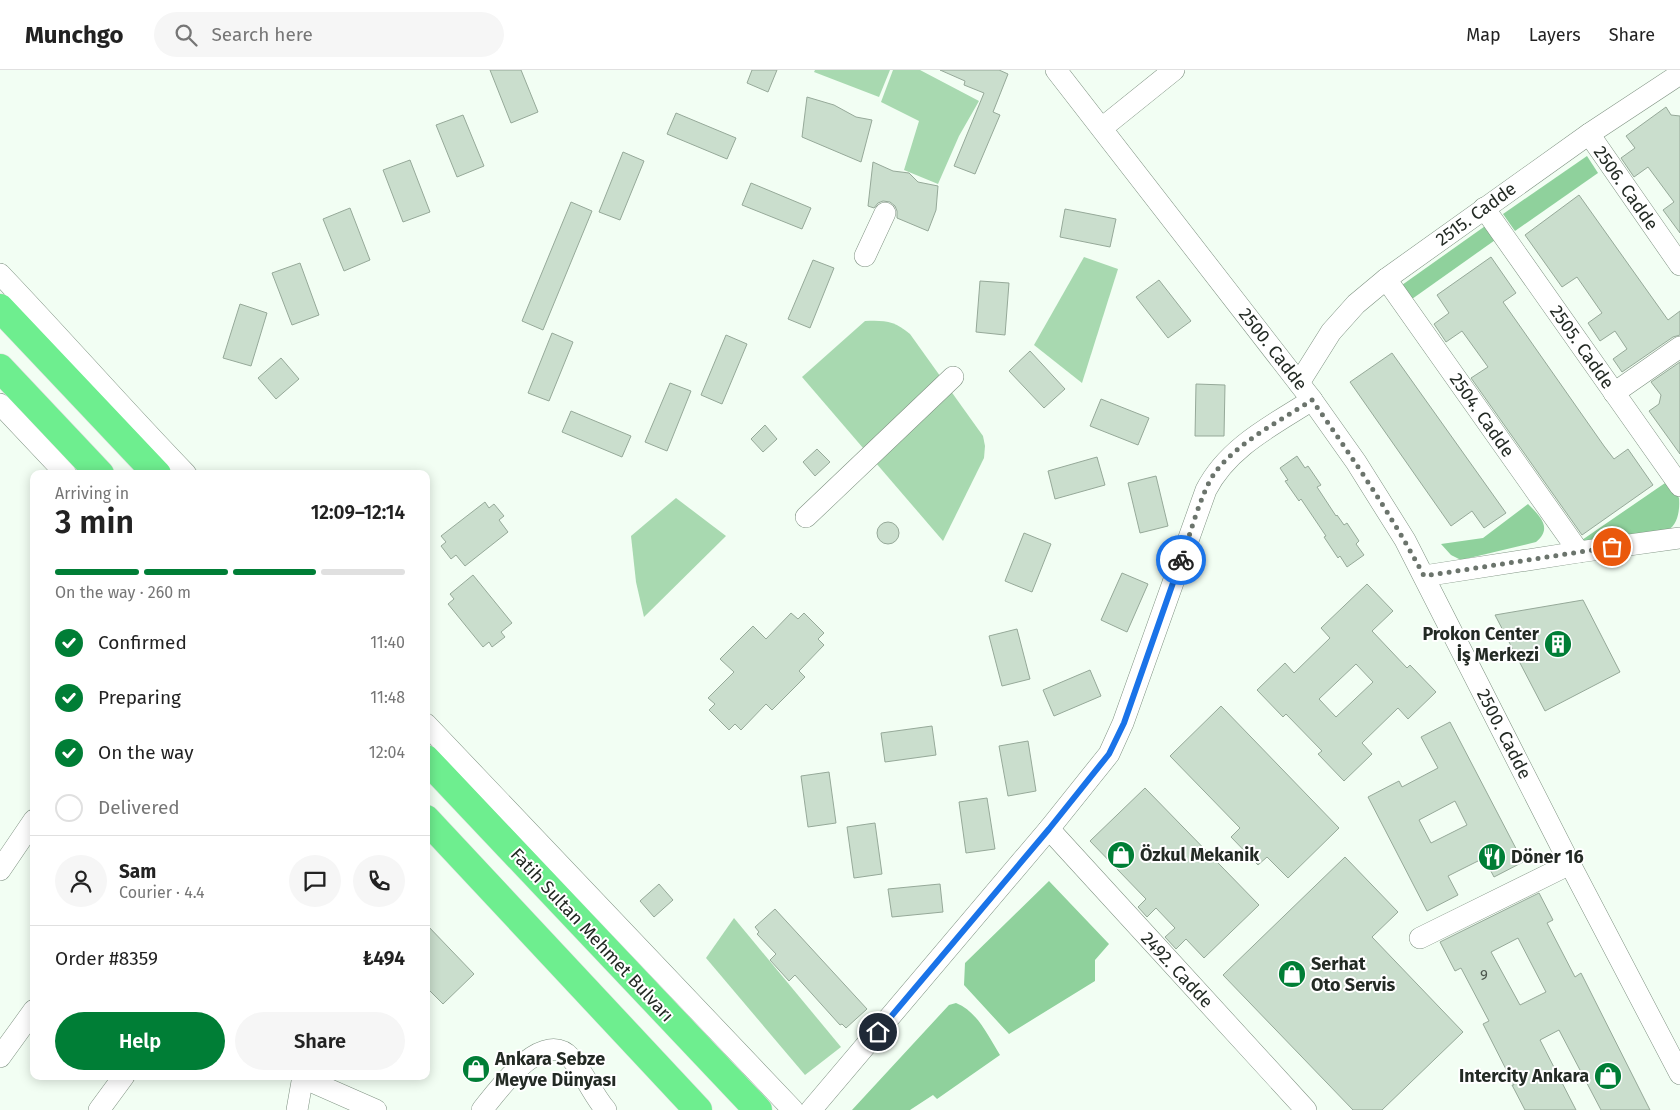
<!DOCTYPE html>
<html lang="en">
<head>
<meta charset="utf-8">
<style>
	:root { --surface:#fff; --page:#f6f6f6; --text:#222; --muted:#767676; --line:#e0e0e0; --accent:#007e36 }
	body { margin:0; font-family:"Fira Sans",sans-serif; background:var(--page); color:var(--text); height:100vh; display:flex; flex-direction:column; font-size:19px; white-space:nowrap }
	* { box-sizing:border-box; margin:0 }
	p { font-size:16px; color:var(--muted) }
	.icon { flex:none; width:28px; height:28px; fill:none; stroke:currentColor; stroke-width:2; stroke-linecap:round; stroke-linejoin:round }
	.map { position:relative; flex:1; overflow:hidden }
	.sheet { position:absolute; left:30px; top:400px; width:400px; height:610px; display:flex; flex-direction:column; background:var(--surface); border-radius:10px; box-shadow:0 2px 12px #0003 }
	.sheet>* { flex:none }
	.pin { position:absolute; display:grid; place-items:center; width:42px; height:42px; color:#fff; margin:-21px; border:2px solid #fff; border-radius:50%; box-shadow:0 1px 5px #0007 }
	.courier { position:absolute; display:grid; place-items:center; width:50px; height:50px; margin:-25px; border:4px solid #1a73e8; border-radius:50%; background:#fff; color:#222; box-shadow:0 1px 6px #0007 }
	.overview em { font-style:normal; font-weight:600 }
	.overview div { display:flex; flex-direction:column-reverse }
	.overview { display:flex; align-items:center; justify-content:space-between; height:85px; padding:0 25px }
	h1 { font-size:32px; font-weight:600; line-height:38px }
	.bar { display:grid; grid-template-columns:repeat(4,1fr); gap:8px 5px; align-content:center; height:60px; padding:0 25px }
	.bar i { height:6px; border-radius:4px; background:var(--line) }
	.bar .on { background:var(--accent) }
	.bar p { grid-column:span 4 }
	.line { display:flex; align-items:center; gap:12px; padding:0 25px; border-top:1px solid var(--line) }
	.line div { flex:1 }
	.round { display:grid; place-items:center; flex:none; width:52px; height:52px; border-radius:26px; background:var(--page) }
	ol { padding:0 25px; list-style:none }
	li { display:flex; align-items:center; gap:15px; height:55px }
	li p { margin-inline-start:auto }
	li .icon { padding:5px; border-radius:50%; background:var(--accent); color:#fff; stroke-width:4 }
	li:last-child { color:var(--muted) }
	li i { width:28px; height:28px; border:2px solid var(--line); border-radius:50% }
	.primary-button { display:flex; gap:10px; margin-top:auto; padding:10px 25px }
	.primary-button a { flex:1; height:58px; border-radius:30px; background:var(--accent); color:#fff; font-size:20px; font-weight:600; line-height:58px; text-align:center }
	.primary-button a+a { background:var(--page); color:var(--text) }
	header { display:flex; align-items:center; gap:30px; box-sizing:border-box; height:70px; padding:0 25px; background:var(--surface); border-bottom:1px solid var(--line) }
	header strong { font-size:24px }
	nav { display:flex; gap:28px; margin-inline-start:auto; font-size:18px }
	.search { width:350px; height:45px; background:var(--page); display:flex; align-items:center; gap:12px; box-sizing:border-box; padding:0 18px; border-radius:28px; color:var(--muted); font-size:19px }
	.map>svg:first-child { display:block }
	.green { fill:#a8d9b0 }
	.forest { fill:#8fd19c }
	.building { fill:#cadecd; stroke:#96a999; fill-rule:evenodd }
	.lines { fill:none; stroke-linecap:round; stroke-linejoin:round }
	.minor-casing { stroke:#7f9282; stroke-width:22 }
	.highway-casing { stroke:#dcdddc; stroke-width:29 }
	.minor { stroke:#fff; stroke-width:21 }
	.highway { stroke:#6eee8f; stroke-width:28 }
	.done { stroke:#6b746c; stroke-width:5; stroke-dasharray:0 9 }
	.route { stroke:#1a73e8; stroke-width:6 }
	.labels { text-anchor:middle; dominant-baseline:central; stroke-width:4; stroke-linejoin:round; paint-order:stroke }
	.number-label { font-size:15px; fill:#4d574e }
	.street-label { font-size:18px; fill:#232a24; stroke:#fff }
	.poi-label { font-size:18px; font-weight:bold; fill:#232a24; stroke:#fff; text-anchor:start }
</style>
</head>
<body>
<header>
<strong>Munchgo</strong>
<div class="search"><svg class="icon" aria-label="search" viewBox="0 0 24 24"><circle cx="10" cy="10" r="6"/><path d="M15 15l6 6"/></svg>Search here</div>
<nav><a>Map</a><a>Layers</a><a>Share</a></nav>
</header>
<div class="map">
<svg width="1680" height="1040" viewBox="0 0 1680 1040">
	<rect width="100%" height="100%" fill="#f2fef3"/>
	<g class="green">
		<path d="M815,0H890L879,27L814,2Z"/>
		<path d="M893,0H920L979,31L959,66L938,114L904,100L919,51L881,32Z"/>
		<path d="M1084,187L1118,199L1082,313L1034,275Z"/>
		<path d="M865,251C884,250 895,251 910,264L983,366L985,376L984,388L943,471L802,307Z"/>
		<path d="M676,428L726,466L644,547L636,512L631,466Z"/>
		<path d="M734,848L841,977L805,1005L706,888Z"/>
	</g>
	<g class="forest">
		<path d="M1587,86L1598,103L1515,161L1503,144Z"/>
		<path d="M1488,154L1498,168L1412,229L1402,215Z"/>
		<path d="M1668,411C1671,416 1676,422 1679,428C1680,439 1678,455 1668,460L1585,472L1582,470Z"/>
		<path d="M1528,434C1540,446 1553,458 1536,472L1461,490L1451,485L1441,474L1483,468Z"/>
		<path d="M1049,811L1109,874L1095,890V911L1009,964L964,915L965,893Z"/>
		<path d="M956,933C978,942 988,966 1000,985L937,1029L933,1025L910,1040H852L949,935Z"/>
	</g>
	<g class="building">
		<path d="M490,0H521L538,42L511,53Z"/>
		<path d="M752,0H777L768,22L747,13Z"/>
		<path d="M940,0H999L1008,4L993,42L1000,45L975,104L954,96L984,23L964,15L965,11Z"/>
		<path d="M807,27L834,35L856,47L872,50L861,92L802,67Z"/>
		<path d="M1666,37L1671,45L1680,46V163L1663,140L1674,132L1648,97L1634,107L1621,88L1635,78L1626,66Z"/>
		<path d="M676,43L736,68L727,89L667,64Z"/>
		<path d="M463,45L484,96L457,107L436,55Z"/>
		<path d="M623,82L644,91L620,150L599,142Z"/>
		<path d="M410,90L430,142L403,152L383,100Z"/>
		<path d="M873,92L893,101L909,103L918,112L938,116L936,140L928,161L897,148V141L895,136L890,132L883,131L878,133L874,138L868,136Z"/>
		<path d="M751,113L811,138L802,159L742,135Z"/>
		<path d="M1579,125L1668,250L1680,241V265L1673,267L1622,302L1613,289L1627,279L1615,261L1600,271L1588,253L1602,243L1577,207L1562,217L1525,165Z"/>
		<path d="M571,132L592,141L543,260L522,251Z"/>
		<path d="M350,138L370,190L344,201L323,149Z"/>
		<path d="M1065,139L1116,149L1110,177L1060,167Z"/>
		<path d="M1491,187L1516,223L1503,232L1604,376L1614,389L1628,379L1653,415L1582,465L1471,308L1488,297L1462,261L1446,272L1434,254L1449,243L1437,225Z"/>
		<path d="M813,190L834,198L810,258L788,249Z"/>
		<path d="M300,193L319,245L292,255L272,203Z"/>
		<path d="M1159,210L1191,251L1168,268L1136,227Z"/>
		<path d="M980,211L1009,213L1005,265L976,262Z"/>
		<path d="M240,234L267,243L251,296L223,288Z"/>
		<path d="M552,263L573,272L549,331L528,323Z"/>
		<path d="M726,265L747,274L722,334L701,325Z"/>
		<path d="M1030,281L1065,319L1044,338L1009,301Z"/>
		<path d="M1392,283L1506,443L1484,458L1472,441L1451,456L1350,312Z"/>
		<path d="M281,288L299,309L276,329L258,308Z"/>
		<path d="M1680,292V384L1649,341L1659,334L1661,325L1651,312Z"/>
		<path d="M670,313L691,321L667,381L645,372Z"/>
		<path d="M1196,314L1225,315L1224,366H1195Z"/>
		<path d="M1101,329L1149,348L1138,375L1090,356Z"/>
		<path d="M571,341L631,366L622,387L562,362Z"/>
		<path d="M765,355L777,369L763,382L751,369Z"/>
		<path d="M817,379L830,392L815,406L803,392Z"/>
		<path d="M1297,386L1305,398L1308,396L1321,415L1317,417L1336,446L1337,445L1344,455L1347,453L1359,471L1356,474L1364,485L1347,497L1340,486L1338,488L1324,467L1326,466L1301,429L1299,431L1285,411L1288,410L1280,398Z"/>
		<path d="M1097,387L1105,415L1055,429L1048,401Z"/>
		<path d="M1156,406L1168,456L1140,463L1128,413Z"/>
		<path d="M485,432L489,438L494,434L504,446L499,450L508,462L465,496L456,485L451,489L441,476L446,472L441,466Z"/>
		<circle cx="888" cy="463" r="11"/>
		<path d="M1024,463L1051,474L1032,522L1005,511Z"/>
		<path d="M1122,503L1148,514L1127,562L1101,550Z"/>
		<path d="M473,505L512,553L501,562L505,567L492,577L489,572L483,577L448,534L454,529L450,524Z"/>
		<path d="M1367,514L1393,541L1372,561L1407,598L1410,595L1436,622L1408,649L1398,638L1362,673L1372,684L1344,711L1318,684L1322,681L1286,644L1283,647L1257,620L1285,593L1294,603L1330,568L1321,558ZM1356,594L1373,612L1336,647L1319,629Z"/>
		<path d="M1583,530L1620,602L1545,641L1495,545Z"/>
		<path d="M791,543L798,549L804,543L824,563L818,569L824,575L799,601L805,607L772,640L766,634L741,660L735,654L729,660L709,640L715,634L708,628L734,602L720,589L753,556L766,569Z"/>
		<path d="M1017,559L1030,609L1002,616L989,566Z"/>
		<path d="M1090,600L1101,626L1054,646L1043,620Z"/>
		<path d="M1221,636L1339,758L1288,808L1267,787L1258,795L1231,767L1240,758L1170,686Z"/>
		<path d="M1450,652L1523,792L1494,807L1484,788L1448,806L1458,825L1427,841L1368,727L1399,711L1402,717L1438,698L1421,667ZM1455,731L1467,755L1431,773L1419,750Z"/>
		<path d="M932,656L936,685L885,692L881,663Z"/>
		<path d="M1028,671L1036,721L1008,726L999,676Z"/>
		<path d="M829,702L836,753L808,757L801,706Z"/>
		<path d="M1145,718L1259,835L1204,888L1186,869L1176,879L1165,867L1175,858L1156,838L1147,847L1138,837L1146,829L1090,771Z"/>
		<path d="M987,728L995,779L966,783L959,732Z"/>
		<path d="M875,753L882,804L854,808L847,757Z"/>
		<path d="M1345,787L1398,842L1372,867L1463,962L1382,1040H1353L1223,905Z"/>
		<path d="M659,814L673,830L654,847L640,831Z"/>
		<path d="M940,814L943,842L892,847L888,819Z"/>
		<path d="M1539,823L1553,850L1547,853L1575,907L1581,903L1650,1040H1601L1559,960L1540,970L1576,1040H1525L1512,1015H1514L1483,954L1489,951L1461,898L1455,901L1440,872ZM1518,868L1546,922L1520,935L1491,882Z"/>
		<path d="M775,839L867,939L846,958L842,954L840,955L795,905L789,911L770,890L776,884L757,864L759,862L755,857Z"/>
		<path d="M426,854L474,904L443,934L426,917Z"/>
	</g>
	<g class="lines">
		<defs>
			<g id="minor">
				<path d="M1056,0L1312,330L1356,392L1405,470L1570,794L1680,1004"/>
				<path d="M1102,58L1174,0"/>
				<path d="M1589,64L1680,195"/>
				<path d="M1484,138L1680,416"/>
				<path d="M865,186L885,143"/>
				<path d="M0,204C63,270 123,339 186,404"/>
				<path d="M1386,209L1579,482"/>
				<path d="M1299,313L1331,262L1356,234L1386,209L1589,64L1680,4"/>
				<path d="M1614,323L1680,277"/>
				<path d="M0,334L66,404"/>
				<path d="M806,447L953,307"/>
				<path d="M1424,506L1579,482L1680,468"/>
				<path d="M426,654L793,1040"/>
				<path d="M1049,759L1306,1040"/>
				<path d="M0,800L34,750"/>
				<path d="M1420,868L1570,794"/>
				<path d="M0,987L34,940"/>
				<path d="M303,1008L376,1040"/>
				<path d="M99,1040L124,1006"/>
				<path d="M297,1040L303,1006"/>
				<path d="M482,1040C498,1020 543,957 571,988C585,1004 592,1024 606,1040"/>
				<path d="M811,1040L1049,759L1109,684L1123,653L1206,420C1228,377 1273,355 1312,330"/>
			</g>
			<g id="highway">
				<path d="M0,238L157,404"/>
				<path d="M0,298L100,404"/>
				<path d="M426,689L758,1040"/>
				<path d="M426,749L698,1040"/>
			</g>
		</defs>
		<use href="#minor" class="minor-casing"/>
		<use href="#highway" class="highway-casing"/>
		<use href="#minor" class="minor"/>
		<use href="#highway" class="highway"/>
	</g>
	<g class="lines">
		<path class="done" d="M1181,490C1190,466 1200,425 1214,404C1236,373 1280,351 1312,330C1352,387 1391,444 1424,506L1612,477"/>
		<path class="route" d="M878,962L1049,759L1109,684L1124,653L1181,490"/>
	</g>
	<defs>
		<symbol id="building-disc" viewBox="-11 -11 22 22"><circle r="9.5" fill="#007e36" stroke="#fff"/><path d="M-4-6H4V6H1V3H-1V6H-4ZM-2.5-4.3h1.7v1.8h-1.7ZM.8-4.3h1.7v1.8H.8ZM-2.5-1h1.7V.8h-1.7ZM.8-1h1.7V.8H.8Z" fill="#fff"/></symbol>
		<symbol id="shop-disc" viewBox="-11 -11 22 22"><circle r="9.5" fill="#007e36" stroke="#fff"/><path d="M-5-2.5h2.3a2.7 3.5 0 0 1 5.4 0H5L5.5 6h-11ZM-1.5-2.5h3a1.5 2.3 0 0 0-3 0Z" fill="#fff"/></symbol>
		<symbol id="restaurant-disc" viewBox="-11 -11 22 22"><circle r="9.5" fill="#007e36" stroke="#fff"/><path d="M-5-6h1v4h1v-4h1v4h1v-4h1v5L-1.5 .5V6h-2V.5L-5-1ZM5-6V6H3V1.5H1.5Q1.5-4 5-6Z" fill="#fff"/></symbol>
	</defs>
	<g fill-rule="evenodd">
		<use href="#building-disc" x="1542" y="558" width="32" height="32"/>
		<use href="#shop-disc" x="1105" y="769" width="32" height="32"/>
		<use href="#restaurant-disc" x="1476" y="771" width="32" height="32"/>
		<use href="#shop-disc" x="1276" y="888" width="32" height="32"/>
		<use href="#shop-disc" x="460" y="983" width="32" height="32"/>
		<use href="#shop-disc" x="1592" y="990" width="32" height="32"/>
	</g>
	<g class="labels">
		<g class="number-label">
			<text x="1484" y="905">9</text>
		</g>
		<g class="street-label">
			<text transform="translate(1626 118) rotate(55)">2506. Cadde</text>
			<text transform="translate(1476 144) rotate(-36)">2515. Cadde</text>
			<text transform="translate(1582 277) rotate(55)">2505. Cadde</text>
			<text transform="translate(1273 279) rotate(52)">2500. Cadde</text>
			<text transform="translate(1482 345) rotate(55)">2504. Cadde</text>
			<text transform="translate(1504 664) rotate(63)">2500. Cadde</text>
			<text transform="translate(592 865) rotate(47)">Fatih Sultan Mehmet Bulvarı</text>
			<text transform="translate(1177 900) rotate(47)">2492. Cadde</text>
		</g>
		<g class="poi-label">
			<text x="1539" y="564" text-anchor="end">Prokon Center<tspan x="1539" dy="21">İş Merkezi</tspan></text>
			<text x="1140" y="785">Özkul Mekanik</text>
			<text x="1511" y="787">Döner 16</text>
			<text x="1311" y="894">Serhat<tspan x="1311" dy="21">Oto Servis</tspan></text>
			<text x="495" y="989">Ankara Sebze<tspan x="495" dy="21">Meyve Dünyası</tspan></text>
			<text x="1589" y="1006" text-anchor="end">Intercity Ankara</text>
		</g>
	</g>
</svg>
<div class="pin" style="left:1612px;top:477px;background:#ea580c"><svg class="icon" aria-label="bag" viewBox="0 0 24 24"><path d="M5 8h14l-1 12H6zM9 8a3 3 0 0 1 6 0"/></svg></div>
<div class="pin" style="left:878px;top:962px;background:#1f2937"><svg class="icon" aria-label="home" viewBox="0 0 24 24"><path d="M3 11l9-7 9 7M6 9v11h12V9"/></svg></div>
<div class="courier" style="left:1181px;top:490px"><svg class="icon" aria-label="bike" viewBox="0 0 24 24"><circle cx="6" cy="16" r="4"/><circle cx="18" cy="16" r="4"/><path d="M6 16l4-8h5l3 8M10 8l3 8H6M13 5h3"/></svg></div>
<section class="sheet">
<div class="overview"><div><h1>3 min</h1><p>Arriving in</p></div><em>12:09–12:14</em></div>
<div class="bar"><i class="on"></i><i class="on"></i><i class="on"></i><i></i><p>On the way · 260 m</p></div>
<ol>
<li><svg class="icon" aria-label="check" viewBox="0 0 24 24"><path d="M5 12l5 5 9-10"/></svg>Confirmed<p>11:40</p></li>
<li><svg class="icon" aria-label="check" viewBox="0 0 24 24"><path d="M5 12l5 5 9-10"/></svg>Preparing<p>11:48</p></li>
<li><svg class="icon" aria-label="check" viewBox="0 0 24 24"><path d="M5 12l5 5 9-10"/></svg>On the way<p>12:04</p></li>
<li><i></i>Delivered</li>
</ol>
<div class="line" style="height:90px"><a class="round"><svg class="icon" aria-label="person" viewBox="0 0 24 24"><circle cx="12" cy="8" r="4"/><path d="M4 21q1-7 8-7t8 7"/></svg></a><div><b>Sam</b><p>Courier · 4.4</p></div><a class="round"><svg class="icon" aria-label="chat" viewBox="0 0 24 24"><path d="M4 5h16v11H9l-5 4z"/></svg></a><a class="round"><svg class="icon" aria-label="phone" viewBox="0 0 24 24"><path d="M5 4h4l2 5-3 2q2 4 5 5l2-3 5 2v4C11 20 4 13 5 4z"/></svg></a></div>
<div class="line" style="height:65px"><div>Order #8359</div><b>₺494</b></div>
<div class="primary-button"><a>Help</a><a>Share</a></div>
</section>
</div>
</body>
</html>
